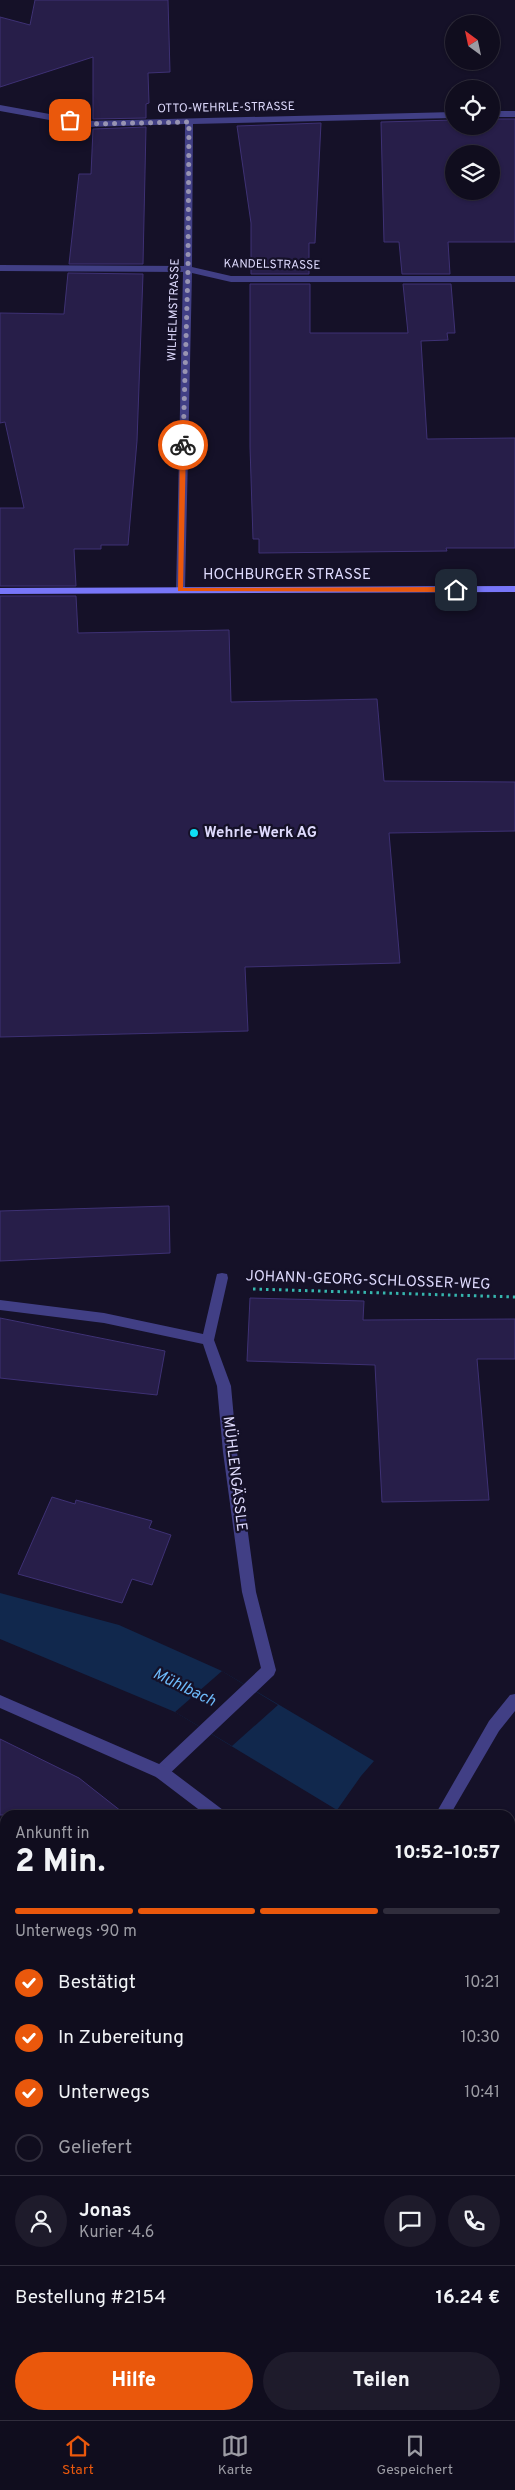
<!DOCTYPE html>
<html lang="de">
<head>
<meta charset="utf-8">
<style>
	:root { --surface:#100d1e; --page:#1e1b2b; --text:#f1f3f6; --muted:#9c9ca4; --line:#302d3c; --accent:#ea580c }
	body { margin:0; font-family:Overpass,sans-serif; background:var(--page); color:var(--text); height:100vh; display:flex; flex-direction:column; font-size:19px; white-space:nowrap }
	* { box-sizing:border-box; margin:0 }
	p { font-size:16px; color:var(--muted) }
	.icon { flex:none; width:28px; height:28px; fill:none; stroke:currentColor; stroke-width:2; stroke-linecap:round; stroke-linejoin:round }
	.map { position:relative; flex:1; overflow:hidden }
	.sheet { position:absolute; left:0px; top:1810px; width:515px; height:610px; display:flex; flex-direction:column; background:var(--surface); border-radius:15px 15px 0 0; box-shadow:0 1px 4px #0004,0 0 0 1px var(--line) }
	.sheet>* { flex:none }
	.needle { width:32px; rotate:327deg }
	.buttons { position:absolute; left:445px; top:15px; display:grid; gap:10px }
	.buttons a { display:grid; place-items:center; width:55px; height:55px; border-radius:50%; background:var(--surface); box-shadow:0 1px 4px #0004,0 0 0 1px var(--line); font-size:25px }
	.pin { position:absolute; display:grid; place-items:center; width:42px; height:42px; color:#fff; margin:-21px; border-radius:10px; box-shadow:0 2px 8px #0006 }
	.courier { position:absolute; display:grid; place-items:center; width:50px; height:50px; margin:-25px; border:4px solid #ea580c; border-radius:50%; background:#fff; color:#222; box-shadow:0 1px 6px #0007 }
	.head em { font-style:normal; font-weight:800 }
	.head div { display:flex; flex-direction:column-reverse }
	.head { display:flex; align-items:center; justify-content:space-between; height:85px; padding:0 15px }
	h1 { font-size:32px; font-weight:800; line-height:38px }
	.bar { display:grid; grid-template-columns:repeat(4,1fr); gap:8px 5px; align-content:center; height:60px; padding:0 15px }
	.bar i { height:6px; border-radius:4px; background:var(--line) }
	.bar .active { background:var(--accent) }
	.bar p { grid-column:span 4 }
	.line { display:flex; align-items:center; gap:12px; padding:0 15px; border-top:1px solid var(--line) }
	.line div { flex:1 }
	.round { display:grid; place-items:center; flex:none; width:52px; height:52px; border-radius:26px; background:var(--page) }
	ol { padding:0 15px; list-style:none }
	li { display:flex; align-items:center; gap:15px; height:55px }
	li p { margin-inline-start:auto }
	li .icon { padding:5px; border-radius:50%; background:var(--accent); color:#fff; stroke-width:4 }
	li:last-child { color:var(--muted) }
	li i { width:28px; height:28px; border:2px solid var(--line); border-radius:50% }
	.button { display:flex; gap:10px; margin-top:auto; padding:10px 15px }
	.button a { flex:1; height:58px; border-radius:30px; background:var(--accent); color:#fff; font-size:20px; font-weight:800; line-height:58px; text-align:center }
	.button a+a { background:var(--page); color:var(--text) }
	.tabs { display:flex; justify-content:space-around; align-items:center; height:70px; border-top:1px solid var(--line); background:var(--surface); font-size:14px; color:var(--muted) }
	.tabs a { display:grid; justify-items:center; gap:2px }
	.tabs .active { color:var(--accent) }
	.map>svg:first-child { display:block }
	.green { fill:#153231 }
	.water { fill:#11284d }
	.pier { fill:#151128 }
	.building { fill:#271e49; stroke:#3e3174; fill-rule:evenodd }
	.lines { fill:none; stroke-linecap:round; stroke-linejoin:round }
	.path-far1 { stroke:#36b6ae; stroke-width:3; stroke-dasharray:2.5 4; stroke-linecap:butt }
	.path { stroke:#36b6ae; stroke-width:4; stroke-dasharray:3 4.5; stroke-linecap:butt }
	.lane { fill:#413f85; fill-rule:evenodd }
	.street { fill:#413f85; fill-rule:evenodd }
	.secondary { fill:#7876f9; fill-rule:evenodd }
	.route { fill:#ea580c }
	.done { stroke:#9894b2; stroke-width:5; stroke-dasharray:0 9 }
	.poi-dot { fill:#0fdff5; stroke:#151128; stroke-width:2 }
	.labels { text-anchor:middle; dominant-baseline:central; stroke-width:4.5; stroke-linejoin:round; paint-order:stroke }
	.far-street-label { font-size:12px; fill:#dedafd; stroke:#151128 }
	.street-label { font-size:15px; fill:#dedafd; stroke:#151128 }
	.poi-label { font-size:15px; font-weight:bold; fill:#dedafd; stroke:#151128; text-anchor:start }
	.water-label { font-size:16px; font-style:italic; fill:#6db9f9; stroke:#151128 }
</style>
</head>
<body>
<div class="map">
<svg width="515" height="2420" viewBox="0 0 515 2420">
	<rect width="100%" height="100%" fill="#151128"/>
	<path class="green" d="M515,1847V2035H510V1857Z"/>
	<g class="water">
		<path d="M0,1593L119,1625L222,1671L374,1761L361,1776L337,1810L175,1712L0,1639Z"/>
		<path d="M510,2035H515V2083L510,2082Z"/>
	</g>
	<path class="pier" d="M222,1671L278,1705L232,1746L175,1712Z"/>
	<g class="building">
		<path d="M35,0H168L170,72L148,73L149,103L146,104V118L93,119V57L0,87V17L30,25Z"/>
		<path d="M491,119H515V242H448L450,274H402L399,242H384L381,122L454,120V126H491ZM454,154H491V191H454Z"/>
		<path d="M321,123L315,243H309V274H251V223L237,126Z"/>
		<path d="M146,127L143,264H69L79,174H91L93,129Z"/>
		<path d="M68,273L143,274L137,441L128,545H101V549H74L76,586H0V508H24L5,422L0,423V313L64,314Z"/>
		<path d="M250,284H310V333H408L403,284H451L455,333H447L448,340L421,341L427,439L515,438V548H446L447,551L259,553V539H253L250,447Z"/>
		<path d="M0,596H76L78,633L229,630L231,702L377,699L384,781L515,782V831L389,833L400,963L245,967L248,1031L0,1037Z"/>
		<path d="M169,1206L170,1253L0,1261V1211Z"/>
		<path d="M250,1298L364,1301L363,1320L515,1319V1359H477L489,1500L382,1502L375,1365L247,1361Z"/>
		<path d="M0,1318L165,1351L157,1395L0,1378Z"/>
		<path d="M52,1497L75,1504L76,1500L152,1521L149,1528L171,1535L152,1585L132,1579L122,1603L18,1574Z"/>
		<path d="M0,1739L79,1778L126,1815H0Z"/>
	</g>
	<g class="lines">
		<path class="path-far1" d="M253,1289L515,1297"/>
		<path class="path" d="M510,1891L515,1894"/>
		<path class="lane" d="M222,1273L227,1274L228,1278L214,1340L231,1386L237,1452L256,1592L276,1670L274,1675L166,1777L161,1779L156,1777L154,1772L156,1767L261,1668L242,1592L223,1452L217,1386L203,1344L104,1323L0,1310V1300L104,1313L203,1334L216,1278L217,1274Z"/>
		<g class="street">
			<path d="M0,105L88,121L454,112V118L193,124L192,267L231,276H515V282H231L192,273L185,590L184,592H176L183,272L0,271V265L184,266L185,124L88,127L0,111Z"/>
			<rect x="491" y="111" width="24" height="6"/>
			<path d="M515,1694V1711L499,1731L450,1815H435L489,1721L510,1695Z"/>
			<path d="M0,1695L166,1767L223,1810L225,1815H206L156,1777L0,1708Z"/>
			<path d="M510,2119L515,2121V2140L510,2138Z"/>
			<rect x="0" y="2143" width="5" height="16"/>
		</g>
		<path class="secondary" d="M515,586V592L0,594V588Z"/>
	</g>
	<path class="route" d="M180,444L186,445L183,588L456,587L459,590L456,592L178,591Z"/>
	<g class="lines">
		<path class="done" d="M70,120L88,124L189,122L188,269L183,445"/>
	</g>
	<circle class="poi-dot" cx="194" cy="833" r="5"/>
	<g class="labels">
		<g class="far-street-label">
			<text transform="translate(226 108) rotate(-1)">OTTO-WEHRLE-STRASSE</text>
			<text transform="translate(272 265) rotate(1)">KANDELSTRASSE</text>
			<text transform="translate(174 310) rotate(-88)">WILHELMSTRASSE</text>
		</g>
		<g class="street-label">
			<text x="287" y="575">HOCHBURGER STRASSE</text>
			<text transform="translate(368 1281) rotate(2)">JOHANN-GEORG-SCHLOSSER-WEG</text>
			<text transform="translate(234 1474) rotate(83)">MÜHLENGÄSSLE</text>
		</g>
		<g class="poi-label">
			<text x="204" y="833">Wehrle-Werk AG</text>
		</g>
		<g class="water-label">
			<text transform="translate(184 1688) rotate(26)">Mühlbach</text>
		</g>
	</g>
</svg>
<div class="buttons">
<a><svg class="needle" viewBox="-14 -14 28 28"><path d="M0-13l5 13h-10z" fill="#e53935"/><path d="M0 13l5-13h-10z" fill="#9c9ca4"/></svg></a>
<a><svg class="icon" aria-label="locate" viewBox="0 0 24 24"><circle cx="12" cy="12" r="6"/><path d="M12 2v4M12 18v4M2 12h4M18 12h4"/></svg></a>
<a><svg class="icon" aria-label="layers" viewBox="0 0 24 24"><path d="M12 4l9 5-9 5-9-5zM3 14l9 5 9-5"/></svg></a>
</div>
<div class="pin" style="left:70px;top:120px;background:#ea580c"><svg class="icon" aria-label="bag" viewBox="0 0 24 24"><path d="M5 8h14l-1 12H6zM9 8a3 3 0 0 1 6 0"/></svg></div>
<div class="pin" style="left:456px;top:590px;background:#1f2937"><svg class="icon" aria-label="home" viewBox="0 0 24 24"><path d="M3 11l9-7 9 7M6 9v11h12V9"/></svg></div>
<div class="courier" style="left:183px;top:445px"><svg class="icon" aria-label="bike" viewBox="0 0 24 24"><circle cx="6" cy="16" r="4"/><circle cx="18" cy="16" r="4"/><path d="M6 16l4-8h5l3 8M10 8l3 8H6M13 5h3"/></svg></div>
<section class="sheet">
<div class="head"><div><h1>2 Min.</h1><p>Ankunft in</p></div><em>10:52–10:57</em></div>
<div class="bar"><i class="active"></i><i class="active"></i><i class="active"></i><i></i><p>Unterwegs · 90 m</p></div>
<ol>
<li><svg class="icon" aria-label="check" viewBox="0 0 24 24"><path d="M5 12l5 5 9-10"/></svg>Bestätigt<p>10:21</p></li>
<li><svg class="icon" aria-label="check" viewBox="0 0 24 24"><path d="M5 12l5 5 9-10"/></svg>In Zubereitung<p>10:30</p></li>
<li><svg class="icon" aria-label="check" viewBox="0 0 24 24"><path d="M5 12l5 5 9-10"/></svg>Unterwegs<p>10:41</p></li>
<li><i></i>Geliefert</li>
</ol>
<div class="line" style="height:90px"><a class="round"><svg class="icon" aria-label="person" viewBox="0 0 24 24"><circle cx="12" cy="8" r="4"/><path d="M4 21q1-7 8-7t8 7"/></svg></a><div><b>Jonas</b><p>Kurier · 4.6</p></div><a class="round"><svg class="icon" aria-label="chat" viewBox="0 0 24 24"><path d="M4 5h16v11H9l-5 4z"/></svg></a><a class="round"><svg class="icon" aria-label="phone" viewBox="0 0 24 24"><path d="M5 4h4l2 5-3 2q2 4 5 5l2-3 5 2v4C11 20 4 13 5 4z"/></svg></a></div>
<div class="line" style="height:65px"><div>Bestellung #2154</div><b>16.24 €</b></div>
<div class="button"><a>Hilfe</a><a>Teilen</a></div>
</section>
</div>
<nav class="tabs">
<a class="active"><svg class="icon" aria-label="home" viewBox="0 0 24 24"><path d="M3 11l9-7 9 7M6 9v11h12V9"/></svg>Start</a>
<a><svg class="icon" aria-label="map" viewBox="0 0 24 24"><path d="M3 6l6-2 6 2 6-2v14l-6 2-6-2-6 2zM9 4v14M15 6v14"/></svg>Karte</a>
<a><svg class="icon" aria-label="saved" viewBox="0 0 24 24"><path d="M7 4h10v16l-5-4-5 4z"/></svg>Gespeichert</a>
</nav>
</body>
</html>
